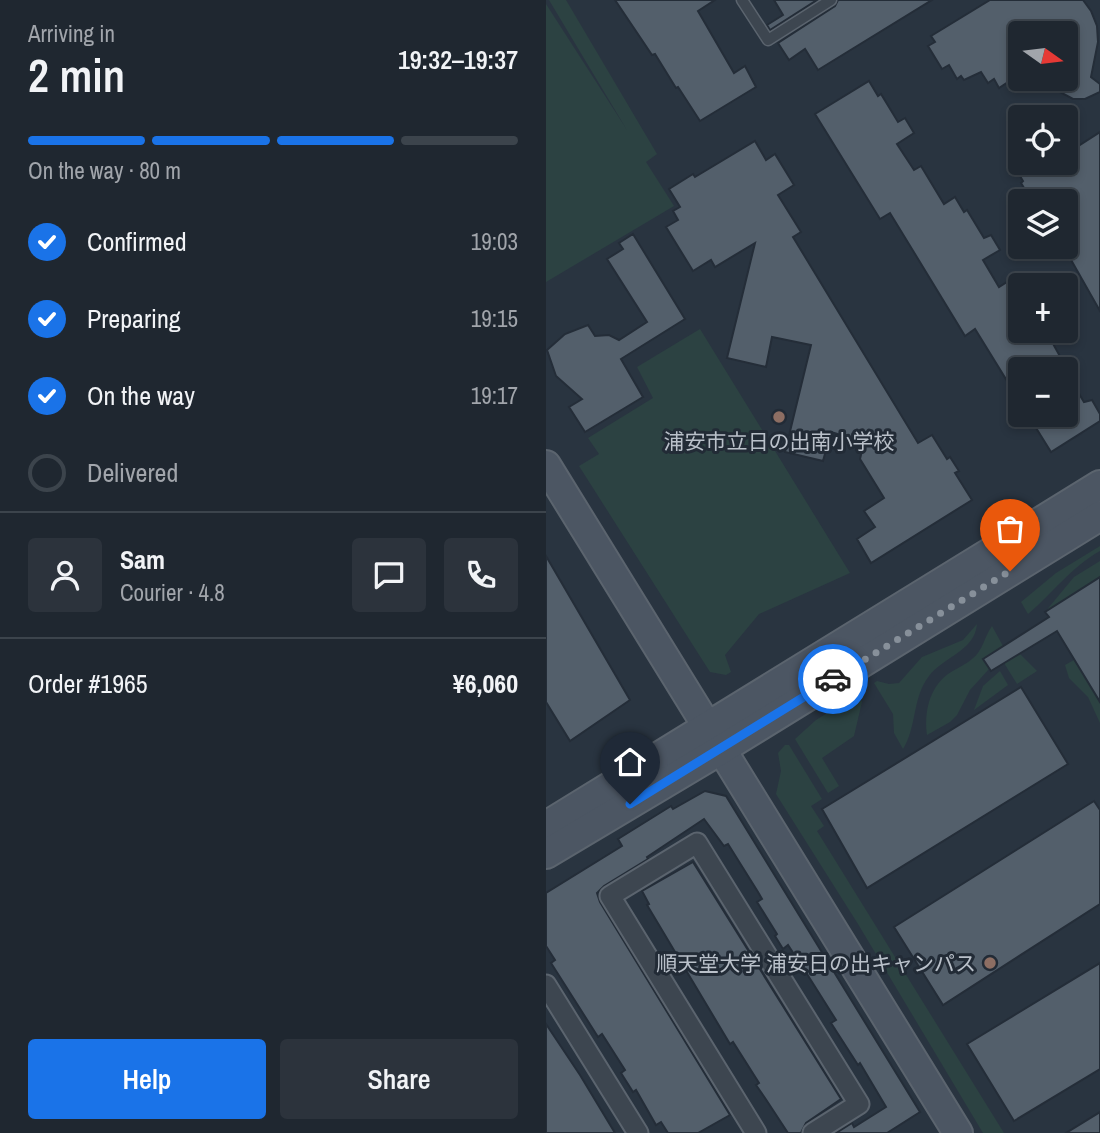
<!DOCTYPE html>
<html lang="en">
<head>
<meta charset="utf-8">
<style>
	:root { --surface:#1f2730; --page:#2c333c; --text:#f1f3f6; --muted:#a1a5ab; --line:#3c444c; --accent:#1a73e8 }
	body { margin:0; font-family:"Archivo Narrow","Noto Sans JP",sans-serif; background:var(--page); color:var(--text); height:100vh; display:flex; flex-direction:column; font-size:26px; white-space:nowrap }
	* { box-sizing:border-box; margin:0 }
	p { font-size:23px; color:var(--muted) }
	.icon { flex:none; width:38px; height:38px; fill:none; stroke:currentColor; stroke-width:2; stroke-linecap:round; stroke-linejoin:round }
	.map { position:relative; flex:1; overflow:hidden }
	.panel { display:flex; flex-direction:column; background:var(--surface); width:546px }
	.panel>* { flex:none }
	.needle { width:46px; rotate:104deg }
	.buttons { position:absolute; left:462px; top:21px; display:grid; gap:14px }
	.buttons a { display:grid; place-items:center; width:70px; height:70px; border-radius:7px; background:var(--surface); box-shadow:0 4px 10px #0003,0 0 0 2px var(--line); font-size:35px }
	.pin { position:absolute; display:grid; place-items:center; width:60px; height:60px; color:#fff; margin:-72px -30px; border-radius:50% 50% 50% 0; rotate:-45deg; box-shadow:0 0 7px #0007 }
	.pin .icon { rotate:45deg }
	.courier { position:absolute; display:grid; place-items:center; width:70px; height:70px; margin:-35px; border:5px solid #1a73e8; border-radius:50%; background:#fff; color:#222; box-shadow:0 2px 9px #0007 }
	.overview em { font-style:normal; font-weight:600 }
	.overview div { display:flex; flex-direction:column-reverse }
	.overview { display:flex; align-items:center; justify-content:space-between; height:119px; padding:0 28px }
	h1 { font-size:46px; font-weight:600; line-height:52px }
	.bar { display:grid; grid-template-columns:repeat(4,1fr); gap:10px 7px; align-content:center; height:84px; padding:0 28px }
	.bar i { height:9px; border-radius:5px; background:var(--line) }
	.bar .active { background:var(--accent) }
	.bar p { grid-column:span 4 }
	.line { display:flex; align-items:center; gap:18px; padding:0 28px; border-top:2px solid var(--line) }
	.line div { flex:1 }
	.round { display:grid; place-items:center; flex:none; width:74px; height:74px; border-radius:7px; background:var(--page) }
	ol { padding:0 28px; list-style:none }
	li { display:flex; align-items:center; gap:21px; height:77px }
	li p { margin-inline-start:auto }
	li .icon { padding:7px; border-radius:50%; background:var(--accent); color:#fff; stroke-width:4 }
	li:last-child { color:var(--muted) }
	li i { width:38px; height:38px; border:4px solid var(--line); border-radius:50% }
	.cta { display:flex; gap:14px; margin-top:auto; padding:14px 28px }
	.cta a { flex:1; height:80px; border-radius:7px; background:var(--accent); color:#fff; font-size:28px; font-weight:600; line-height:80px; text-align:center }
	.cta a+a { background:var(--page); color:var(--text) }
	main { display:flex; flex:1; min-height:0 }
	.map>svg:first-child { display:block }
	.green { fill:#2c4242 }
	.building { fill:#535f6b; stroke:#242d38; stroke-width:2 }
	.lines { fill:none; stroke-linecap:round; stroke-linejoin:round }
	.lane-casing { stroke:#5b646e; stroke-width:13 }
	.street-casing { stroke:#5b646e; stroke-width:23 }
	.secondary-casing { stroke:#5b646e; stroke-width:32 }
	.lane { stroke:#3d4650; stroke-width:10 }
	.street { stroke:#3d4650; stroke-width:19 }
	.secondary { stroke:#4c5663; stroke-width:28 }
	.done { stroke:#87909a; stroke-width:7; stroke-dasharray:0 12.6 }
	.route { stroke:#1a73e8; stroke-width:9 }
	.education-dot { fill:#8d6e63; stroke:#222b36; stroke-width:2.5 }
	.labels { text-anchor:middle; dominant-baseline:central; stroke-width:6; stroke-linejoin:round; paint-order:stroke }
	.poi-label { font-size:21px; fill:#bac1ca; stroke:#222b36 }
</style>
</head>
<body>
<main>
<section class="panel">
<div class="overview"><div><h1>2 min</h1><p>Arriving in</p></div><em>19:32–19:37</em></div>
<div class="bar"><i class="active"></i><i class="active"></i><i class="active"></i><i></i><p>On the way · 80 m</p></div>
<ol>
<li><svg class="icon" aria-label="check" viewBox="0 0 24 24"><path d="M5 12l5 5 9-10"/></svg>Confirmed<p>19:03</p></li>
<li><svg class="icon" aria-label="check" viewBox="0 0 24 24"><path d="M5 12l5 5 9-10"/></svg>Preparing<p>19:15</p></li>
<li><svg class="icon" aria-label="check" viewBox="0 0 24 24"><path d="M5 12l5 5 9-10"/></svg>On the way<p>19:17</p></li>
<li><i></i>Delivered</li>
</ol>
<div class="line" style="height:126px"><a class="round"><svg class="icon" aria-label="person" viewBox="0 0 24 24"><circle cx="12" cy="8" r="4"/><path d="M4 21q1-7 8-7t8 7"/></svg></a><div><b>Sam</b><p>Courier · 4.8</p></div><a class="round"><svg class="icon" aria-label="chat" viewBox="0 0 24 24"><path d="M4 5h16v11H9l-5 4z"/></svg></a><a class="round"><svg class="icon" aria-label="phone" viewBox="0 0 24 24"><path d="M5 4h4l2 5-3 2q2 4 5 5l2-3 5 2v4C11 20 4 13 5 4z"/></svg></a></div>
<div class="line" style="height:91px"><div>Order #1965</div><b>¥6,060</b></div>
<div class="cta"><a>Help</a><a>Share</a></div>
</section>
<div class="map">
<svg width="554" height="1133" viewBox="0 0 554 1133">
	<rect width="100%" height="100%" fill="#293440"/>
	<g class="green">
		<path d="M3,0H20L111,154L100,162L128,206L0,282V4L81,130Z"/>
		<path d="M154,329L304,573L213,614L179,655L185,672L180,675L164,672L33,466L53,454L42,438L107,398L91,367Z"/>
		<path d="M554,546V551C525,567 507,593 482,614L475,602L510,573Z"/>
		<path d="M554,561V577L499,612L528,577Z"/>
		<path d="M431,624C429,651 397,657 383,676C366,698 371,727 357,749L348,733L347,714L328,683L331,681L343,684L353,683L376,657L417,640Z"/>
		<path d="M446,626L457,646L437,659L443,669L424,690L411,715L404,722L381,735C378,713 383,688 402,674C409,669 419,665 426,659C437,651 438,637 446,626Z"/>
		<path d="M474,654L491,671L471,684L458,663Z"/>
		<path d="M528,660L554,702V723L542,697L523,678L519,665Z"/>
		<path d="M454,671L462,685L428,710L437,686Z"/>
		<path d="M312,694L316,702L308,736L276,758L293,786L282,793L249,739L270,720Z"/>
		<path d="M239,745H243L276,799L265,806L278,826L271,831L458,1133H437L312,924L230,794L235,771L232,753Z"/>
	</g>
	<g class="building">
		<path d="M69,0H169L152,11L188,73L199,66L210,87L154,121L132,87L130,88L109,54L106,55Z"/>
		<path d="M228,0H271L224,30L221,25L237,15Z"/>
		<path d="M292,0H386L272,70L259,49L243,60L232,43L289,6Z"/>
		<path d="M444,0H537L545,11L551,26L552,42L545,77L554,84V92L539,99H527L512,91L501,79H520V33H474V74L453,88L448,79L442,83L435,72L418,80L415,76L411,79L403,65L396,69L382,46L389,42L385,36Z"/>
		<path d="M323,81L332,96L335,94L352,122L359,118L368,133L351,144L368,170L375,166L398,204L409,197L418,212L421,210L438,238L445,235L454,250L437,260L453,287L461,282L474,303V331H500L521,369H474V402L429,329L419,336L344,213L334,219L269,114Z"/>
		<path d="M554,132V311L520,251V201H486L475,183L477,181L471,171L484,163H520V154Z"/>
		<path d="M209,141L220,160L229,154L248,185L232,195L255,232L247,237L372,443L386,435L401,459L404,457L413,471L409,473L426,500L325,563L311,539L329,527L318,511L338,498L314,459L318,442L285,432L277,461L239,452L265,345L226,337L220,367L181,358L209,243L169,267L165,260L147,271L120,227L132,220L127,211L134,207L123,189L147,174L149,177Z"/>
		<path d="M87,234L139,319L75,359L97,397L39,432L23,407L36,399L10,376L1,350L19,334L42,325L49,336L63,335L73,340L101,322L61,259L77,249L73,243Z"/>
		<path d="M520,372L538,402L546,400L554,414V421L505,452L482,415H520Z"/>
		<path d="M0,556L84,700L24,741L0,702Z"/>
		<path d="M554,577V702L511,631L445,671L437,659L503,617L499,612Z"/>
		<path d="M475,687L522,764L321,888L276,809Z"/>
		<path d="M159,791L180,796L374,1112L341,1133H290L306,1123L308,1127L340,1107L314,1063L312,1065L285,1023L290,1020L261,974L242,945L237,949L229,936L231,934L211,902L216,899L212,892L182,844L178,846L158,819L101,857L102,859L58,886L51,893L54,902L184,1115L152,1133H122L115,1122L110,1125L90,1090L87,1092L75,1073L79,1070L56,1034L52,1037L5,963L9,960L0,946V893L76,846L72,839L125,806L127,809Z"/>
		<path d="M548,801L554,810V904L397,1005L348,927Z"/>
		<path d="M147,862L295,1099L260,1123L255,1133H242L219,1098L210,1085L213,1083L187,1042L184,1044L101,905L103,904L96,891Z"/>
		<path d="M554,963V1069L468,1121L421,1044Z"/>
		<path d="M0,1024L34,1075L69,1133H0Z"/>
		<path d="M554,1112V1133H520Z"/>
	</g>
	<g class="lines">
		<defs>
			<path id="lane" d="M196,0L222,40L285,0"/>
			<g id="street">
				<path d="M0,985L92,1133"/>
				<path d="M210,1133L64,896L151,843L313,1104L267,1133"/>
			</g>
			<g id="secondary">
				<path d="M0,465L412,1133"/>
				<path d="M0,826L554,485"/>
				<path d="M0,854L176,749L554,516"/>
			</g>
		</defs>
		<use href="#lane" class="lane-casing"/>
		<use href="#street" class="street-casing"/>
		<use href="#secondary" class="secondary-casing"/>
		<use href="#lane" class="lane"/>
		<use href="#street" class="street"/>
		<use href="#secondary" class="secondary"/>
	</g>
	<g class="lines">
		<path class="done" d="M287,679L464,571"/>
		<path class="route" d="M84,804L287,679"/>
	</g>
	<g class="education-dot">
		<circle cx="233" cy="417" r="7"/>
		<circle cx="444" cy="963" r="7"/>
	</g>
	<g class="labels">
		<g class="poi-label">
			<text x="233" y="441">浦安市立日の出南小学校</text>
			<text x="430" y="963" text-anchor="end">順天堂大学 浦安日の出キャンパス</text>
		</g>
	</g>
</svg>
<div class="buttons">
<a><svg class="needle" viewBox="-14 -14 28 28"><path d="M0-13l5 13h-10z" fill="#e53935"/><path d="M0 13l5-13h-10z" fill="#a1a5ab"/></svg></a>
<a><svg class="icon" aria-label="locate" viewBox="0 0 24 24"><circle cx="12" cy="12" r="6"/><path d="M12 2v4M12 18v4M2 12h4M18 12h4"/></svg></a>
<a><svg class="icon" aria-label="layers" viewBox="0 0 24 24"><path d="M12 4l9 5-9 5-9-5zM3 14l9 5 9-5"/></svg></a>
<a>+</a>
<a>−</a>
</div>
<div class="pin" style="left:464px;top:571px;background:#ea580c"><svg class="icon" aria-label="bag" viewBox="0 0 24 24"><path d="M5 8h14l-1 12H6zM9 8a3 3 0 0 1 6 0"/></svg></div>
<div class="pin" style="left:84px;top:804px;background:#1f2937"><svg class="icon" aria-label="home" viewBox="0 0 24 24"><path d="M3 11l9-7 9 7M6 9v11h12V9"/></svg></div>
<div class="courier" style="left:287px;top:679px"><svg class="icon" aria-label="car" viewBox="0 0 24 24"><path d="M5 17H2v-5l4-1 3-4h7l3 4 3 1v5h-3M9 17h6M6 11h13"/><circle cx="7" cy="17" r="2"/><circle cx="17" cy="17" r="2"/></svg></div>
</div>
</main>
</body>
</html>
